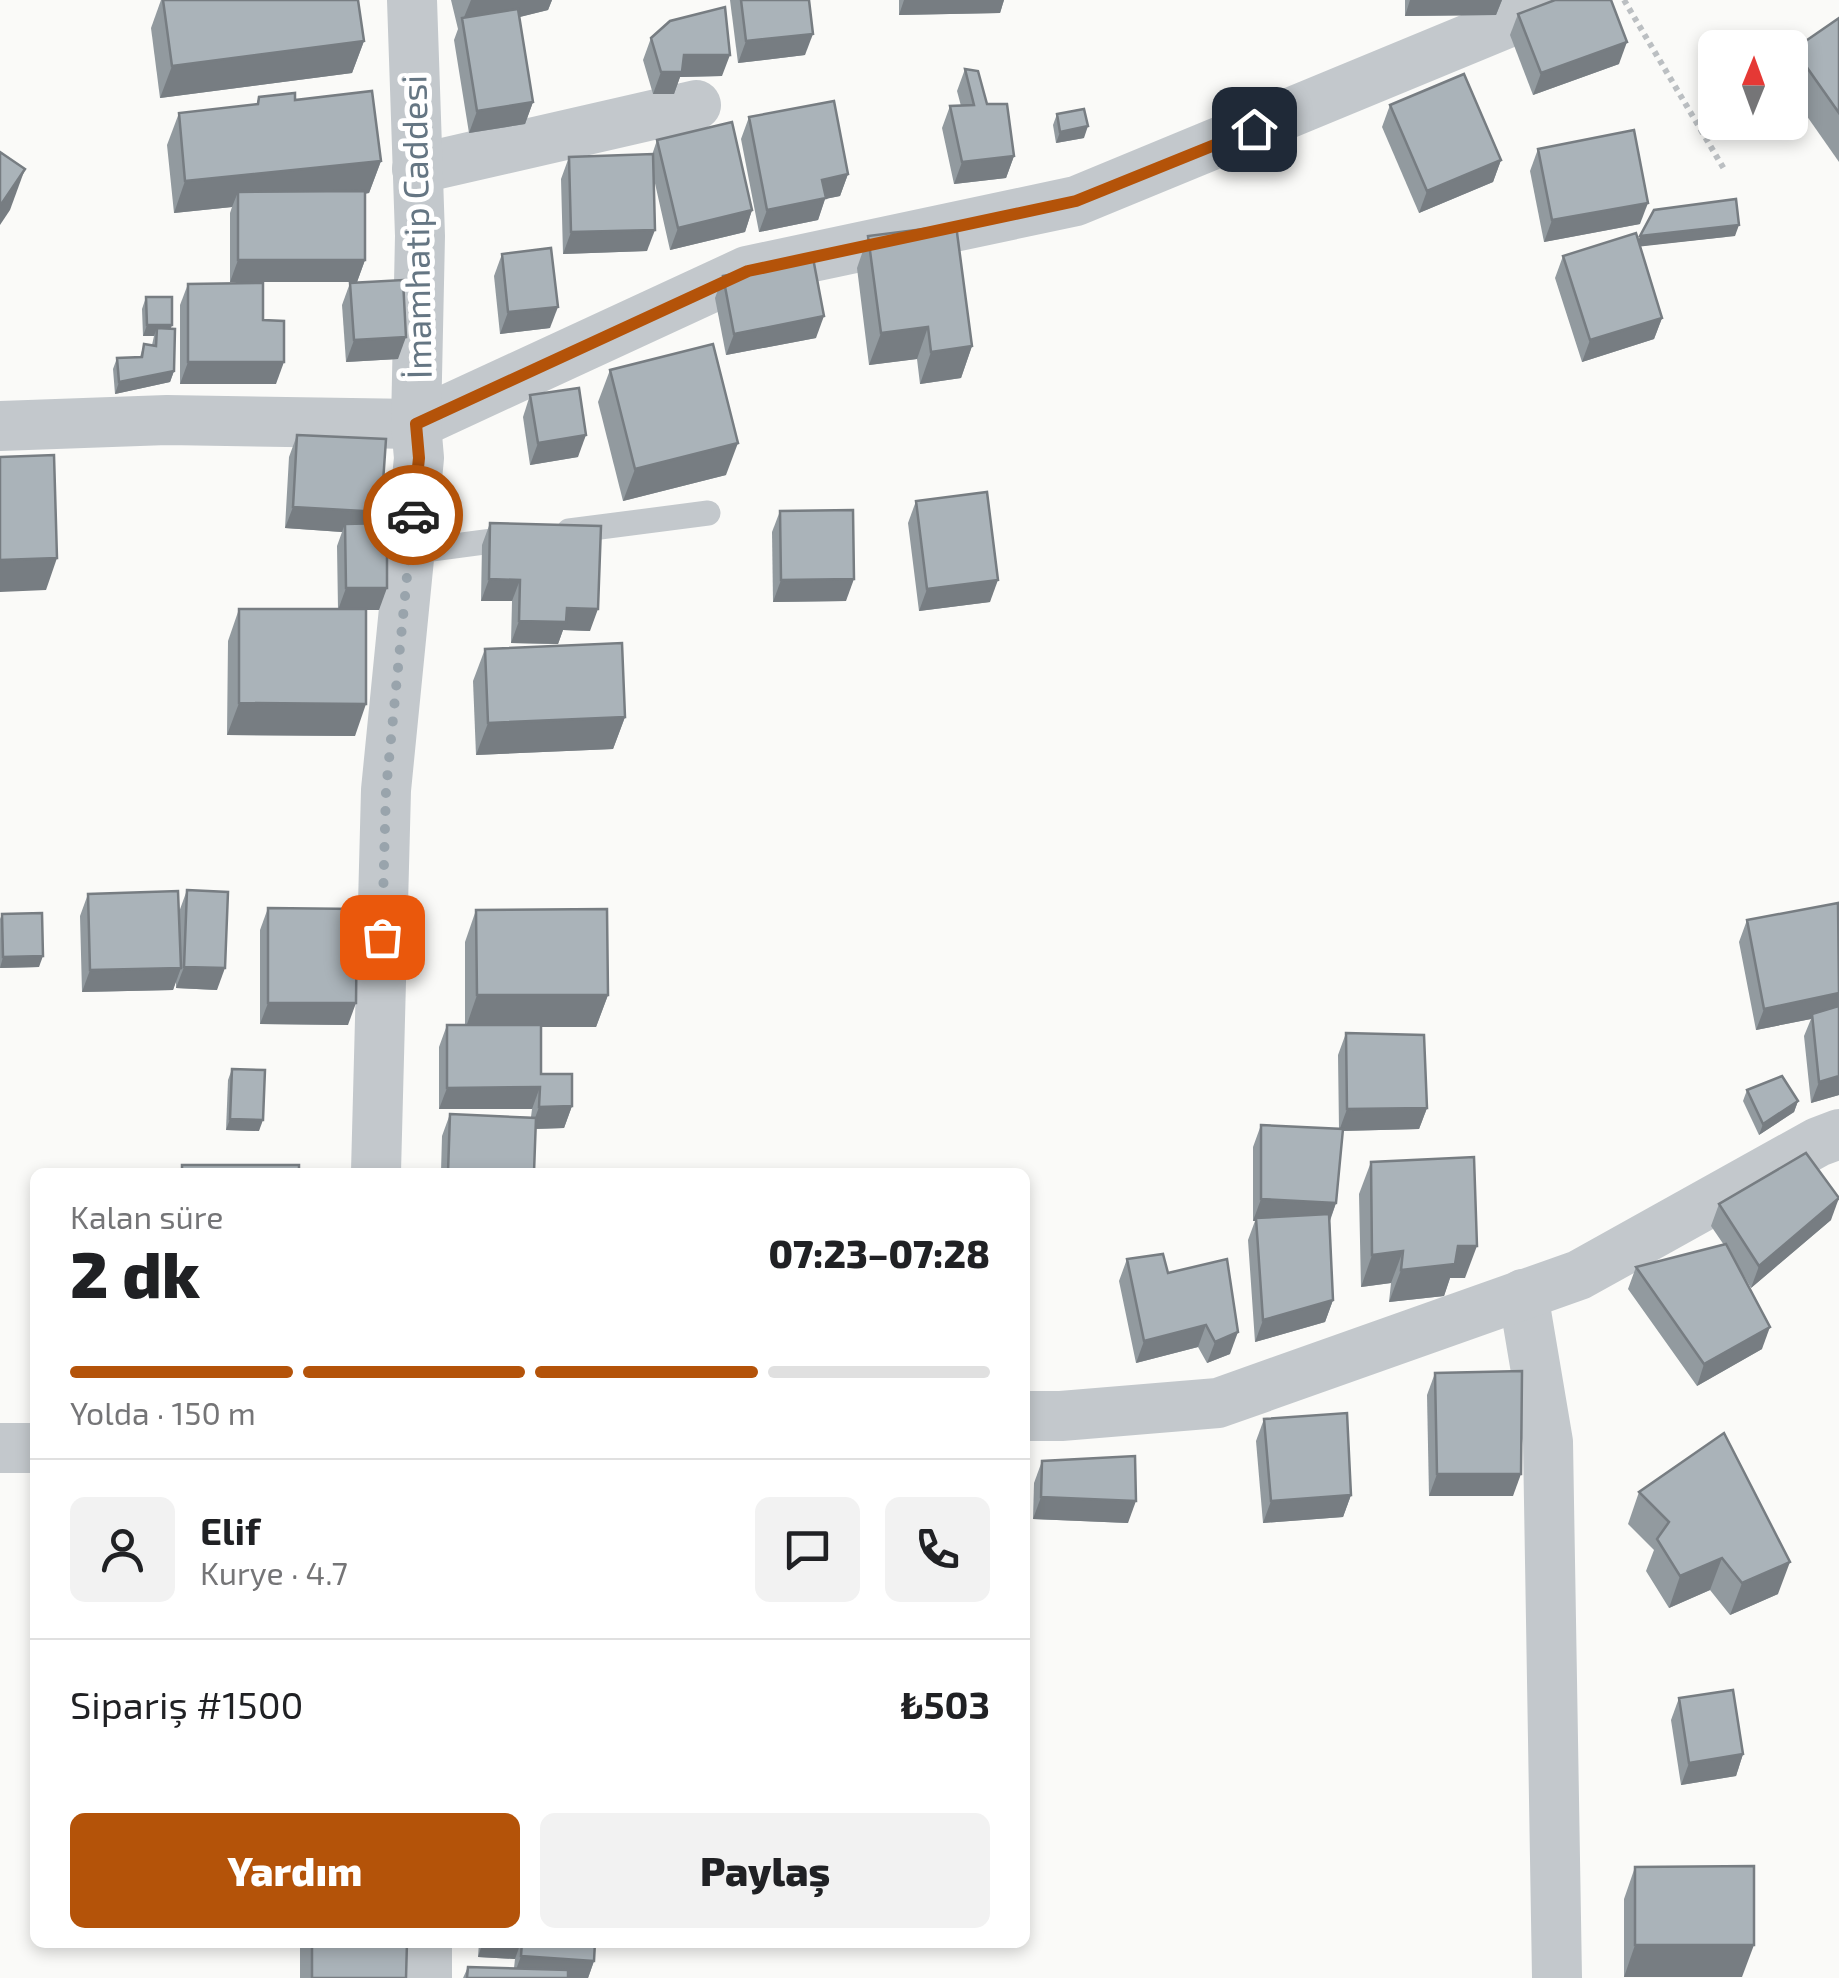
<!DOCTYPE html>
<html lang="tr">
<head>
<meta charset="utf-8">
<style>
	:root { --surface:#fff; --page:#f2f2f2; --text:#202124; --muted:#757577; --line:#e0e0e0; --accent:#b45309 }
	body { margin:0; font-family:"Exo 2",sans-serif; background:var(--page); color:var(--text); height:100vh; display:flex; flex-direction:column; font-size:38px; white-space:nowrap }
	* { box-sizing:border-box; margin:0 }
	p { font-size:32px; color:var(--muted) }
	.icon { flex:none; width:55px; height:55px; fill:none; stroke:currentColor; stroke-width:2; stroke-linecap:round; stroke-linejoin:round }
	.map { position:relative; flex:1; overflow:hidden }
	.sheet { position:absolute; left:30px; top:1168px; width:1000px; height:780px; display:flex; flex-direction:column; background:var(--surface); border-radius:15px; box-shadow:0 5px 15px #0003 }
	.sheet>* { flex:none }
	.needle { width:65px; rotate:1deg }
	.buttons { position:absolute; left:1698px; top:30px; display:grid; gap:20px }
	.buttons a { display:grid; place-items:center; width:110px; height:110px; border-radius:15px; background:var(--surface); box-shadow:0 5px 15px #0003; font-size:50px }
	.pin { position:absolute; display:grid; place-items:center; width:85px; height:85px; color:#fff; margin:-42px; border-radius:20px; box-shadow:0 5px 15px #0006 }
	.courier { position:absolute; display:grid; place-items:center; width:100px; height:100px; margin:-50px; border:8px solid #b45309; border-radius:50%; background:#fff; color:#222; box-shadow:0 2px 12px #0007 }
	.headline em { font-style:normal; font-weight:800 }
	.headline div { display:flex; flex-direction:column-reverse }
	.headline { display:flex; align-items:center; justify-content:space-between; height:170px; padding:0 40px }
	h1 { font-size:65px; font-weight:800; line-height:75px }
	.bar { display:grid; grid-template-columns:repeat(4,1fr); gap:15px 10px; align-content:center; height:120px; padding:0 40px }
	.bar i { height:12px; border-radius:8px; background:var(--line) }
	.bar .selected { background:var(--accent) }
	.bar p { grid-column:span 4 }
	.line { display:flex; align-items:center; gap:25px; padding:0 40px; border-top:2px solid var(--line) }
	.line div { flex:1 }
	.round { display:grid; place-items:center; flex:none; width:105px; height:105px; border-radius:15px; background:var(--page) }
	.primary-button { display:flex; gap:20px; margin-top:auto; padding:20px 40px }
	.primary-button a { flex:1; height:115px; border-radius:15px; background:var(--accent); color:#fff; font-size:40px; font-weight:800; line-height:115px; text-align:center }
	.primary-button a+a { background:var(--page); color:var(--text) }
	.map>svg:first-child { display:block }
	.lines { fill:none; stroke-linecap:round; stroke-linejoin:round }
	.path { stroke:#bbbfc2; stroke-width:6; stroke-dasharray:5 5; stroke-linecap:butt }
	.lane { stroke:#c3c8cc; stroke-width:25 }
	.street { stroke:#c3c8cc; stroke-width:50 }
	.wall { fill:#929a9f }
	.shaded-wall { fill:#777d82 }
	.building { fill:#aab3b9; stroke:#777d82; stroke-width:2.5 }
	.done { stroke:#99a4ac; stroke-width:10; stroke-dasharray:0 18 }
	.route { stroke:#b45309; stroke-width:12 }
	.labels { text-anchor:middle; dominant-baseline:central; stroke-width:10; stroke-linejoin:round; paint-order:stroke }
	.street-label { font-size:35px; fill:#657683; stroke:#fff }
</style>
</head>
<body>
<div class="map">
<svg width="1839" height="1978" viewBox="0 0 1839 1978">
	<rect width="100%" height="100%" fill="#fafaf8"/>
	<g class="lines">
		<path class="path" d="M1624,0L1724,169"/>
		<g class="lane">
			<path d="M569,531L708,513"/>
			<path d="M409,552L514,538"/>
		</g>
		<g class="street">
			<path d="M417,169L696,105"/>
			<path d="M0,426L167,420L416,424L747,271L1076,201L1563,0"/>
			<path d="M376,1172L386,790L419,458L416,424L420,236L412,0"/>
			<path d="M1523,1294L1548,1442L1557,1978"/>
			<path d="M1025,1416H1061L1218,1403L1579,1275L1818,1142L1839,1134"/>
			<path d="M0,1448H35"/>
			<path d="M427,1978V1942"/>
		</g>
	</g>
	<g class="wall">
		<path d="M161,0H163L364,41L352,73L160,98L151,28Z"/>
		<path d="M451,0H552L548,10L519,17L533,102L525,124L469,133L454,40L458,29Z"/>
		<path d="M730,0H809L805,55L738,63Z"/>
		<path d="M899,0H1004L1000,13L899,15Z"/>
		<path d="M1405,0H1502L1496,15L1405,16Z"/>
		<path d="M1518,14L1619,64L1533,95L1510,35Z"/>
		<path d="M1839,18V162L1790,92V61L1794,49Z"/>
		<path d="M651,38L722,76L680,77L674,94H653L643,60Z"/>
		<path d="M965,69L987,104L1014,156L1006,178L954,184L942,128L950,106H961L957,91Z"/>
		<path d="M259,97L295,100L381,161L369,193L365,194V260L357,282H230V213L232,207L174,213L167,145L179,113L256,105Z"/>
		<path d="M1390,105L1501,160L1493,182L1419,213L1382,127Z"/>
		<path d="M1057,114L1084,138L1056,143L1053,125Z"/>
		<path d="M749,117L848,174L840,196L825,199L818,220L759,232L741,139Z"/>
		<path d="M657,140L752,210L745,232L670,250L654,179L647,251L563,254L561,179L569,157L652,155Z"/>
		<path d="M1538,149L1640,224L1544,242L1530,171Z"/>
		<path d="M868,236L972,346L961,378L920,384L917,359L869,365L857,268Z"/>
		<path d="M1735,236L1640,246L1662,318L1654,339L1582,362L1555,278L1563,256L1638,241Z"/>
		<path d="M502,254L550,328L500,334L494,276Z"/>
		<path d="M723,276L816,338L726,355L715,298Z"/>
		<path d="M350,283L398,359L346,362L342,305Z"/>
		<path d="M188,284L276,384H180V305Z"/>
		<path d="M146,297L172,325L170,329L174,371L170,382L115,394L113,369L117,358L140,357L144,344L152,345L154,336H143L142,309Z"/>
		<path d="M610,370L726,475L623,501L598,402Z"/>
		<path d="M530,395L578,457L530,465L523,417Z"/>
		<path d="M297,435L377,524L379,610H366L355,736L227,735L228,641L239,609H338L337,546L342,532L285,528L289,457Z"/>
		<path d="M916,501L990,602L919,611L908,523Z"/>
		<path d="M780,511L846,601L773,602L772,532Z"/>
		<path d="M490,523L590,631L563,630L558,644L511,643L512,601H481L482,545Z"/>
		<path d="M485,649L625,717L613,749L476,755L473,681Z"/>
		<path d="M187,890L217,990L176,988V981L173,990L82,992L80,916L88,894L179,912Z"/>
		<path d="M268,908L348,1025L260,1024V930Z"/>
		<path d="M476,910L608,995L596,1027H541V1074L572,1106L564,1128L536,1129L534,1172H441L442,1136L450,1114L531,1117L532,1109H439V1047L447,1025H465V942Z"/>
		<path d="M1839,911V1095L1811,1103L1804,1036L1811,1019L1756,1030L1739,942L1747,920Z"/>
		<path d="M2,914L39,967L0,968V919Z"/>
		<path d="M1346,1033L1427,1108L1419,1129L1343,1131L1336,1203L1330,1221L1333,1300L1325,1322L1255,1342L1248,1240L1255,1221H1253V1147L1261,1125L1339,1129L1338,1055Z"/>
		<path d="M232,1069L259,1131L226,1130L228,1080Z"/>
		<path d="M1747,1090L1798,1101L1794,1112L1759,1135L1743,1101Z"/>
		<path d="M1371,1162L1465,1278H1450L1444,1296L1389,1302L1391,1283L1361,1287L1359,1194Z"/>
		<path d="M1719,1204L1831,1220L1751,1288L1738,1266L1762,1349L1697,1386L1628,1289L1636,1267L1724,1245L1711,1226Z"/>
		<path d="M1127,1259L1168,1273L1230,1354L1207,1363L1198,1347L1136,1363L1119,1281Z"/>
		<path d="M1435,1373L1513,1496H1429L1427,1395Z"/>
		<path d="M1264,1419L1351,1495L1343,1517L1263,1523L1256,1441Z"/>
		<path d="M1042,1461L1128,1523L1033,1519L1034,1483Z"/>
		<path d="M1639,1492L1778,1594L1730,1615L1710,1590L1669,1608L1646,1571L1654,1550L1628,1524Z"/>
		<path d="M1679,1698L1743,1754L1736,1776L1681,1785L1671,1720Z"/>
		<path d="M1635,1867L1742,1977H1624V1899Z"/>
		<path d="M300,1942H407L406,1978H300Z"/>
		<path d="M479,1942H595L594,1961L588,1978H463L468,1967L514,1968L515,1959L478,1957Z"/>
	</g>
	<g class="shaded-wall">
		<path d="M471,0H552L548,10L464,31L462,22Z"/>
		<path d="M904,0H1004L1000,13L899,15Z"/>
		<path d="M1410,0H1502L1496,15L1405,16Z"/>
		<path d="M813,34L805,55L738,63L746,41Z"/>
		<path d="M364,41L352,73L160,98L172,66Z"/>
		<path d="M1627,42L1619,64L1533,95L1541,73Z"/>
		<path d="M684,55H730L722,76L680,77L674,94H653L661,72Z"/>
		<path d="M533,102L525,124L469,133L477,111Z"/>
		<path d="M1088,126L1084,138L1056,143L1060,132Z"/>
		<path d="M1014,156L1006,178L954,184L962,162Z"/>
		<path d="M1501,160L1493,182L1419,213L1427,191Z"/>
		<path d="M381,161L369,193L238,207V192L232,207L174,213L185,181Z"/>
		<path d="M25,169L10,210L0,225V206Z"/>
		<path d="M848,174L840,196L825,199L818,220L759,232L767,210L822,180Z"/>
		<path d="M1648,203L1640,224L1544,242L1552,220Z"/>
		<path d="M752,210L745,232L670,250L678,228Z"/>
		<path d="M1739,225L1735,236L1636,247L1640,236Z"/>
		<path d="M655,230L647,251L563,254L571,232Z"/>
		<path d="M238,260H365L357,282H230Z"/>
		<path d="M558,307L550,328L500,334L508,312Z"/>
		<path d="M824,316L816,338L726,355L734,334Z"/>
		<path d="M1662,318L1654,339L1582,362L1590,340Z"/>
		<path d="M147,325H172L168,336L157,328L154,336H143Z"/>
		<path d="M928,327L917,359L869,365L881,333Z"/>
		<path d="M406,337L398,359L346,362L354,340Z"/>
		<path d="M972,346L961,378L920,384L931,352Z"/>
		<path d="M188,362H284L276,384H180Z"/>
		<path d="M174,371L170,382L115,394L119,382Z"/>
		<path d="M586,435L578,457L530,465L538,443Z"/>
		<path d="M738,443L726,475L623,501L635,469Z"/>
		<path d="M293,507L381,512L373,534L345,524L342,532L285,528Z"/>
		<path d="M57,558L46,590L0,592V560Z"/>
		<path d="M489,579L520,580L512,601H481Z"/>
		<path d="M854,579L846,601L773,602L781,580Z"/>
		<path d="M998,580L990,602L919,611L927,589Z"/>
		<path d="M346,588H387L379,610H338Z"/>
		<path d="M567,608L598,609L590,631L563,630L558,644L511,643L519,621Z"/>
		<path d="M239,703L366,704L355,736L227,735Z"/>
		<path d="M625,717L613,749L476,755L488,723Z"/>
		<path d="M43,956L39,967L0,968L3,957Z"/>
		<path d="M184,967L225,968L217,990L176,988Z"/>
		<path d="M181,968L173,990L82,992L90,970Z"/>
		<path d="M1839,993V1013L1812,1014L1811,1019L1756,1030L1764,1009Z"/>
		<path d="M477,995H608L596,1027H466Z"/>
		<path d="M268,1003H356L348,1025L260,1024Z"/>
		<path d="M1839,1076V1095L1811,1103L1819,1082Z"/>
		<path d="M540,1087L532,1109H439L447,1088Z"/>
		<path d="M1798,1101L1794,1112L1759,1135L1763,1124Z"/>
		<path d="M572,1106L564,1128L531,1129L539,1107Z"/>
		<path d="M1427,1108L1419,1129L1339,1131L1347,1109Z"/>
		<path d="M230,1119L263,1120L259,1131L226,1130Z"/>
		<path d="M1839,1198L1831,1220L1751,1288L1759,1266Z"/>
		<path d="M1261,1199L1336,1203L1328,1225L1256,1218L1255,1221H1253Z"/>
		<path d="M1458,1246H1477L1465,1278H1450L1444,1296L1389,1302L1401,1270Z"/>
		<path d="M1403,1251L1391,1283L1361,1287L1372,1255Z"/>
		<path d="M1333,1300L1325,1322L1255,1342L1263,1320Z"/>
		<path d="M1206,1325L1198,1347L1136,1363L1144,1341Z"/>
		<path d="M1770,1327L1762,1349L1697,1386L1704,1364Z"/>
		<path d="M1238,1332L1230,1354L1207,1363L1215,1342Z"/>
		<path d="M1437,1474H1521L1513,1496H1429Z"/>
		<path d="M1351,1495L1343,1517L1263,1523L1271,1501Z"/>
		<path d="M1041,1497L1136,1501L1128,1523L1033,1519Z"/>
		<path d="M1722,1558L1710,1590L1669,1608L1680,1576Z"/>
		<path d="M1790,1562L1778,1594L1730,1615L1742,1583Z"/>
		<path d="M1743,1754L1736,1776L1681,1785L1689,1763Z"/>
		<path d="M483,1942H521L515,1959L478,1957Z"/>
		<path d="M1635,1945H1754L1742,1977H1624Z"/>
		<path d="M521,1956L594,1961L588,1978H513Z"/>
	</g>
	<g class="building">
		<path d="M163,0H358L364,41L172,66Z"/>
		<path d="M741,0H809L813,34L746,41Z"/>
		<path d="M1555,0H1611L1627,42L1541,73L1518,14Z"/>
		<path d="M725,7L730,55H684L682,72H661L651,38L670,21Z"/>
		<path d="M518,9L533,102L477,111L462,18Z"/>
		<path d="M1839,18V113L1794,49Z"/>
		<path d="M965,69L978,71L987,104H1007L1014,156L962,162L950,106L974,105Z"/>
		<path d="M1464,74L1501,160L1427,191L1390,105Z"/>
		<path d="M372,91L381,161L185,181L179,113L258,104L259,97L295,93V100Z"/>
		<path d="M834,101L848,174L822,180L826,198L767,210L749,117Z"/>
		<path d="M1084,109L1088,126L1060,132L1057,114Z"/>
		<path d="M732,122L752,210L678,228L657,140Z"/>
		<path d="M1634,130L1648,203L1552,220L1538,149Z"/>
		<path d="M0,152L25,169L0,206Z"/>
		<path d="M653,154L655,230L571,232L569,157Z"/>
		<path d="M365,191V260H238V192Z"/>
		<path d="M1736,199L1739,225L1640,236L1654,210Z"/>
		<path d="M956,225L972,346L931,352L928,327L881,333L868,236Z"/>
		<path d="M1636,233L1662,318L1590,340L1563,256Z"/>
		<path d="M551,248L558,307L508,312L502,254Z"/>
		<path d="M813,258L824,316L734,334L723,276Z"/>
		<path d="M403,280L406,337L354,340L350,283Z"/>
		<path d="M263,283V320L284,321V362H188V284Z"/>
		<path d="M146,297H172V325H147Z"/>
		<path d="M157,328L175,329L174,371L119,382L117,358L142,357L144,344L156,346Z"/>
		<path d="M713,344L738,443L635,469L610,370Z"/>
		<path d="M579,388L586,435L538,443L530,395Z"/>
		<path d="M297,435L386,439L381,512L293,507Z"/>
		<path d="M54,455L57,558L0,560V457Z"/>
		<path d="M987,492L998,580L927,589L916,501Z"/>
		<path d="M853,510L854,579L781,580L780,511Z"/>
		<path d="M387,523V588H346L345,524Z"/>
		<path d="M490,523L601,526L598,609L567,608L566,622L519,621L520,580L489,579Z"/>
		<path d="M239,609H366V704L239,703Z"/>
		<path d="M622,643L625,717L488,723L485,649Z"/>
		<path d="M187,890L228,892L225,968L184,967Z"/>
		<path d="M178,891L181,968L90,970L88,894Z"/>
		<path d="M1838,903L1839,993L1764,1009L1747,920Z"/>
		<path d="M268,908L357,909L356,1003H268Z"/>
		<path d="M607,909L608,995H477L476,910Z"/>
		<path d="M42,913L43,956L3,957L2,914Z"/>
		<path d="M1839,1006V1076L1819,1082L1812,1014Z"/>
		<path d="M447,1025H541V1074H572V1106L539,1107L540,1087L447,1088Z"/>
		<path d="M1346,1033L1424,1035L1427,1108L1347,1109Z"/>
		<path d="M232,1069L265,1070L263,1120L230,1119Z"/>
		<path d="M1782,1076L1798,1101L1763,1124L1747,1090Z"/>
		<path d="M450,1114L536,1118L534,1172H448Z"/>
		<path d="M1261,1125L1343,1129L1336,1203L1261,1199Z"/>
		<path d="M1806,1153L1839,1198L1759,1266L1719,1204Z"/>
		<path d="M1474,1157L1477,1246H1458L1455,1264L1401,1270L1403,1251L1372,1255L1371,1162Z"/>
		<rect x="182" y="1165" width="117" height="7"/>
		<path d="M1329,1214L1333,1300L1263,1320L1256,1218Z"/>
		<path d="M1726,1244L1770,1327L1704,1364L1636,1267Z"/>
		<path d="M1163,1254L1168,1273L1227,1259L1238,1332L1215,1342L1206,1325L1144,1341L1127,1259Z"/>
		<path d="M1522,1371L1521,1474H1437L1435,1373Z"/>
		<path d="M1347,1413L1351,1495L1271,1501L1264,1419Z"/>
		<path d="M1724,1433L1790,1562L1742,1583L1722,1558L1680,1576L1657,1539L1669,1522L1639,1492Z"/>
		<path d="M1135,1456L1136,1501L1041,1497L1042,1461Z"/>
		<path d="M1733,1690L1743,1754L1689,1763L1679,1698Z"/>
		<path d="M1754,1866V1945H1635V1867Z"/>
		<path d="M312,1942H407L406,1978H312Z"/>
		<path d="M522,1942H595L594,1961L521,1956Z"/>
		<path d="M468,1967L568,1970V1978H467Z"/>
	</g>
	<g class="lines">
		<path class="done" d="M382,937L386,790L413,515"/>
		<path class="route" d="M413,515L419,458L416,424L748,271L1076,201L1254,129"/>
	</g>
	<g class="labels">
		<g class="street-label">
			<text transform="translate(415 227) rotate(-91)">İmamhatip Caddesi</text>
		</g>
	</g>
</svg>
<div class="buttons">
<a><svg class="needle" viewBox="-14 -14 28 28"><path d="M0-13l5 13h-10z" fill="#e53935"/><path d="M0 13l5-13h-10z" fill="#757577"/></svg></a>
</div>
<div class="pin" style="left:382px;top:937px;background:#ea580c"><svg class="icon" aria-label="bag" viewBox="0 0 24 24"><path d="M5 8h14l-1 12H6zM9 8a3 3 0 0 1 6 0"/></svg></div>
<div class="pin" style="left:1254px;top:129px;background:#1f2937"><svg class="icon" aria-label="home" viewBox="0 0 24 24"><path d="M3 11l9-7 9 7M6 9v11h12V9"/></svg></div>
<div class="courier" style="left:413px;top:515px"><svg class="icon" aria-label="car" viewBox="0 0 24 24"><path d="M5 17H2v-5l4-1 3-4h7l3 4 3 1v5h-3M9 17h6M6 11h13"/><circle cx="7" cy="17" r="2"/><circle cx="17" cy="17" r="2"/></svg></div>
<section class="sheet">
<div class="headline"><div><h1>2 dk</h1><p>Kalan süre</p></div><em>07:23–07:28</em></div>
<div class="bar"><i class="selected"></i><i class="selected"></i><i class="selected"></i><i></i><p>Yolda · 150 m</p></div>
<div class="line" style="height:180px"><a class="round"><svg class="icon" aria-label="person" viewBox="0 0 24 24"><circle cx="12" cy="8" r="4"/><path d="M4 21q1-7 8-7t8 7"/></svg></a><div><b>Elif</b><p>Kurye · 4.7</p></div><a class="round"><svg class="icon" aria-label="chat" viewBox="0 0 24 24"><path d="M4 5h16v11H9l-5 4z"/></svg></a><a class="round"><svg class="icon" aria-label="phone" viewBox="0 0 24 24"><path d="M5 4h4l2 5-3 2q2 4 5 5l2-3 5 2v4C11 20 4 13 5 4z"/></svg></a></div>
<div class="line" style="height:130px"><div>Sipariş #1500</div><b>₺503</b></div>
<div class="primary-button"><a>Yardım</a><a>Paylaş</a></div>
</section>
</div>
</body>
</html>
